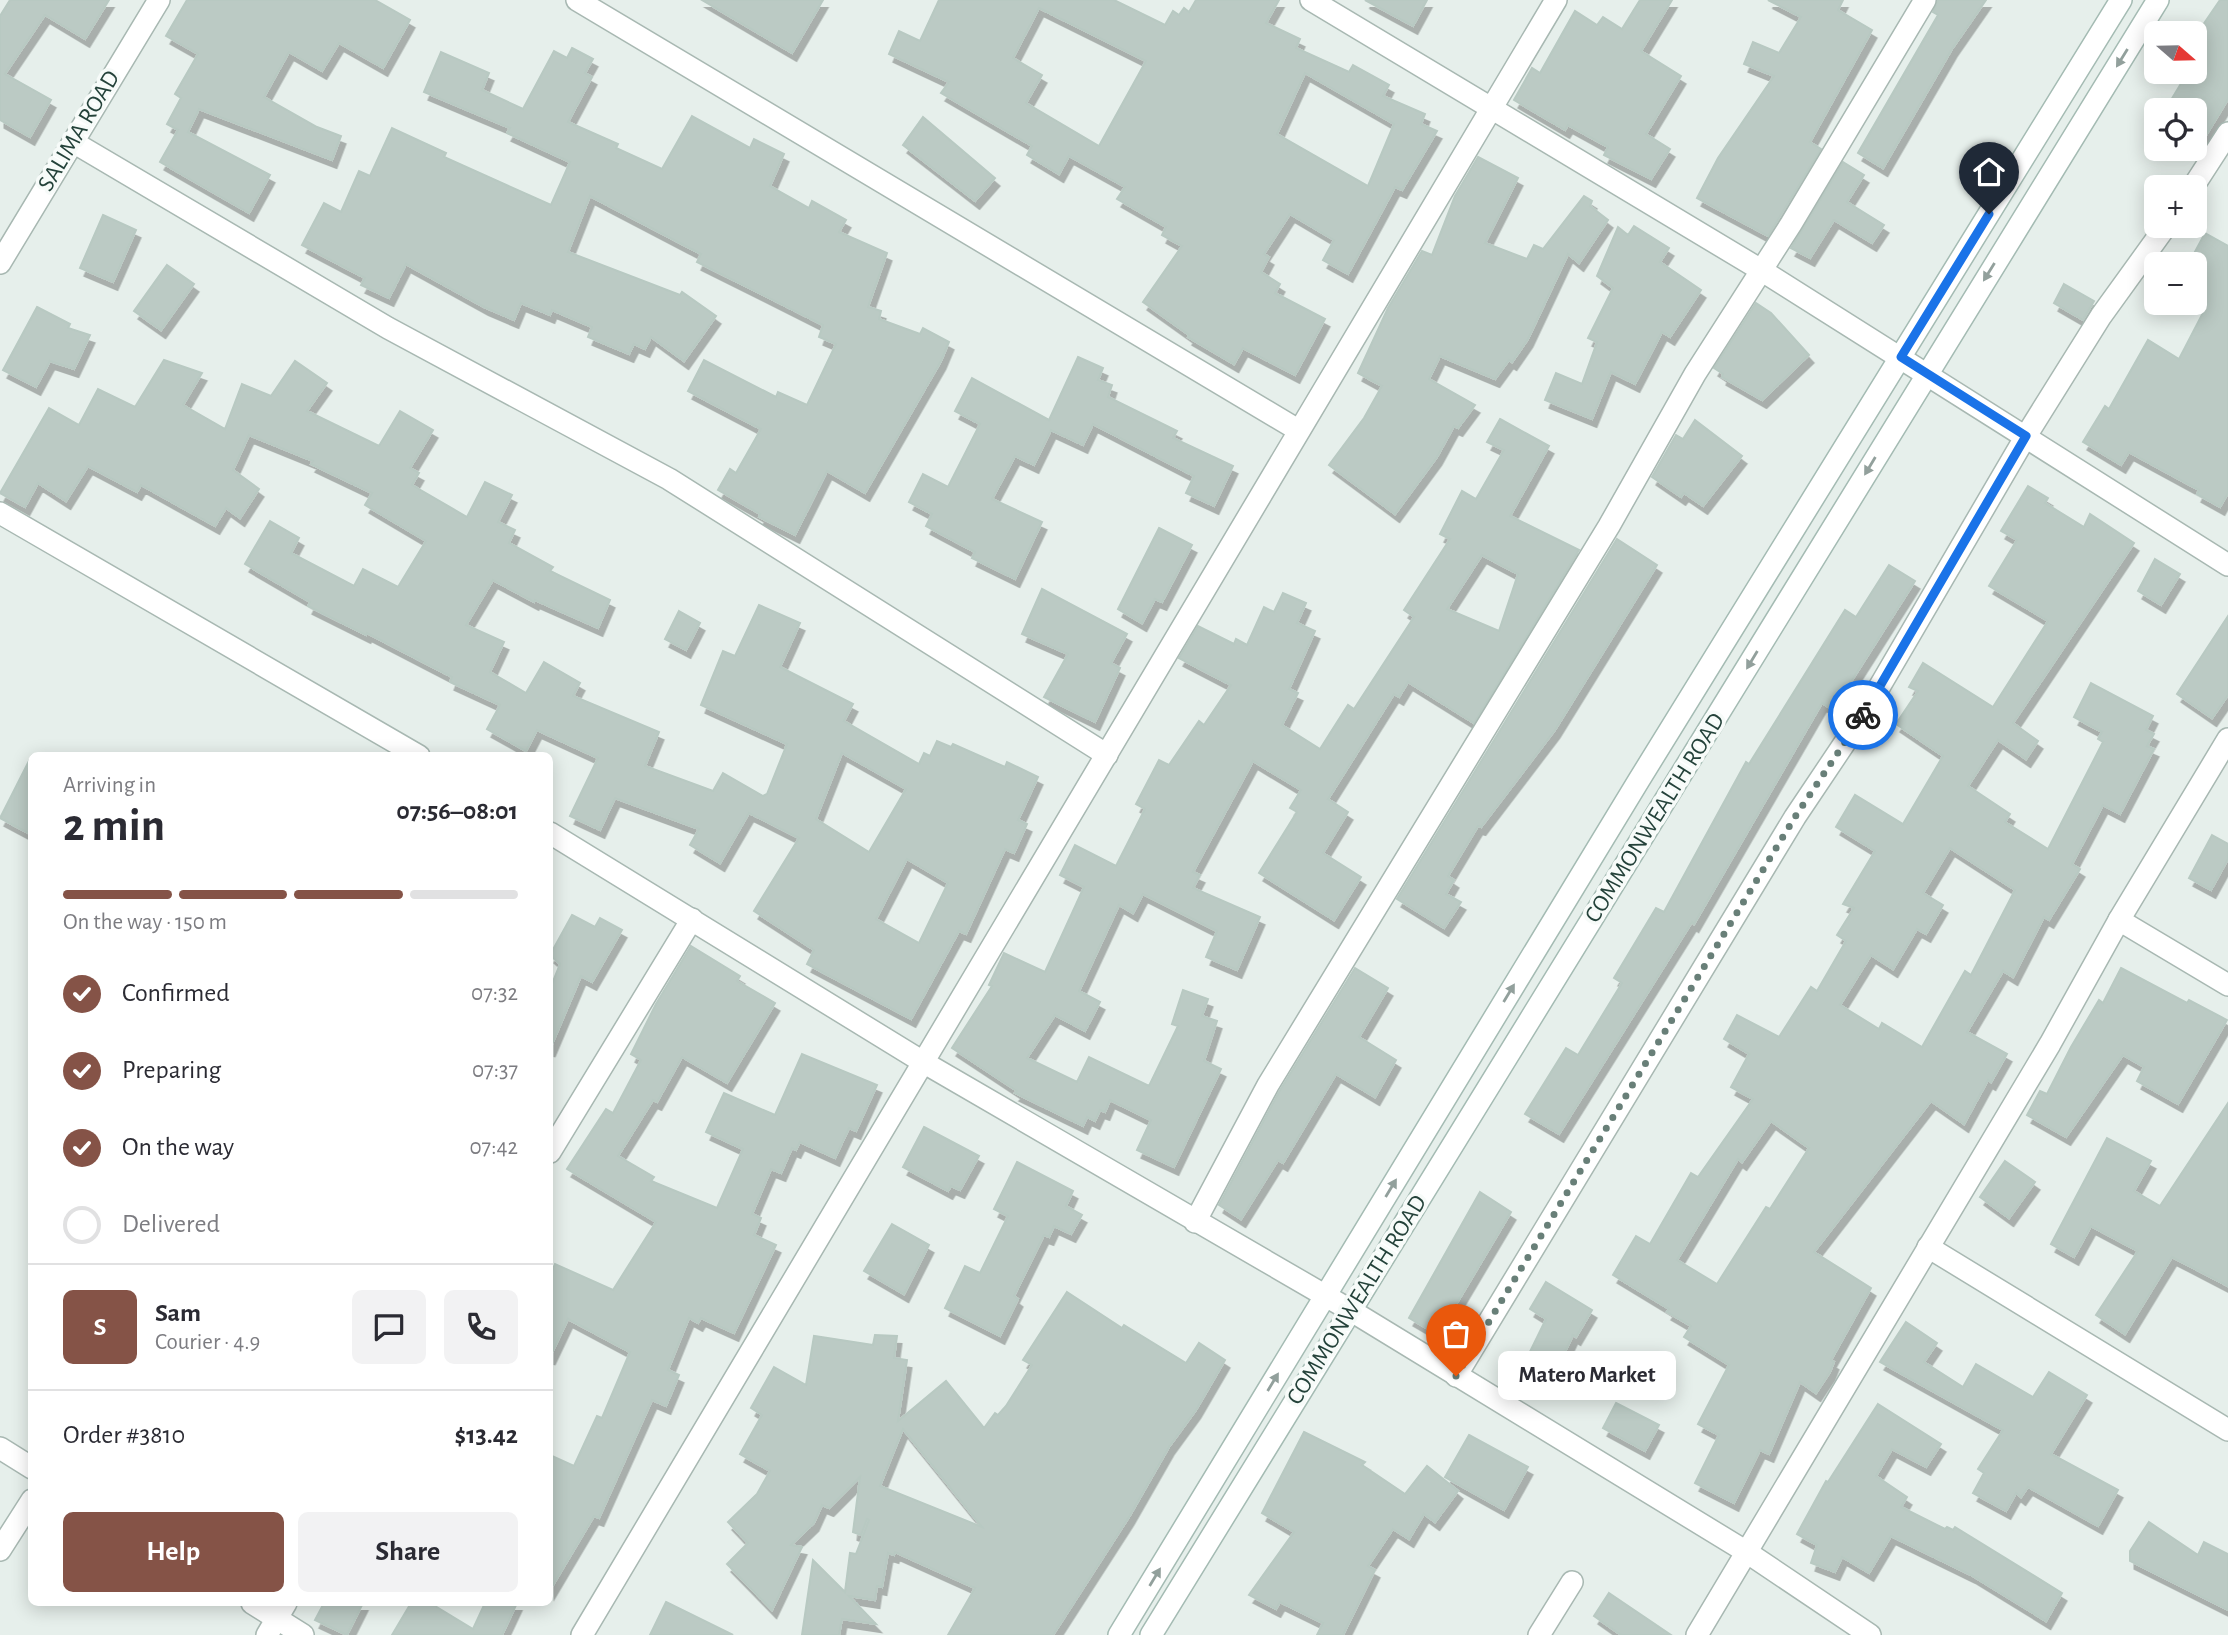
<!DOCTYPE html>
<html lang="en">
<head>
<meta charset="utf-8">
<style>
	:root { --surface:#fff; --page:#f2f2f3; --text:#2b2b33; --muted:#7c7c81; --line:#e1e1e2; --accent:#855347 }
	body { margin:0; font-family:"Alegreya Sans",sans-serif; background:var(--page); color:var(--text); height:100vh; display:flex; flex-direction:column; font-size:26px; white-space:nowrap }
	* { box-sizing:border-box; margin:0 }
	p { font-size:23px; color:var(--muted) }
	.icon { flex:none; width:38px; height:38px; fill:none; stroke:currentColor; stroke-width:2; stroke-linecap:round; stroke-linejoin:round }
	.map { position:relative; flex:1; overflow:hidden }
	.panel { position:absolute; left:28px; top:752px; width:525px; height:854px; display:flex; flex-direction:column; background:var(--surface); border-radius:10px; box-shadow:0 4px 18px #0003 }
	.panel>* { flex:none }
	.needle { width:46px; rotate:110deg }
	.buttons { position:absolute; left:2144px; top:21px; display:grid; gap:14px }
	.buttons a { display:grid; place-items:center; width:63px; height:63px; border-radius:10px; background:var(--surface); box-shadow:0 4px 18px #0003; font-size:35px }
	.pin { position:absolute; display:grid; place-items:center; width:60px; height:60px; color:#fff; margin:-72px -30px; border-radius:50% 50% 50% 0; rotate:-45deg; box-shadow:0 0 7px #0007 }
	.pin .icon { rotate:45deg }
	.courier { position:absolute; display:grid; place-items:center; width:70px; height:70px; margin:-35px; border:5px solid #1a73e8; border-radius:50%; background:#fff; color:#222; box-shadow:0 2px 9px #0007 }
	.bubble { position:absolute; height:49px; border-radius:10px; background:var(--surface); box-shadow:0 4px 18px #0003; font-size:23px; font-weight:600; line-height:49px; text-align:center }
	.summary em { font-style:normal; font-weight:600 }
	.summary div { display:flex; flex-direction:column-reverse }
	.summary { display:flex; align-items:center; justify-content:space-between; height:119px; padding:0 35px }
	h1 { font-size:46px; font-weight:600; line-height:52px }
	.bar { display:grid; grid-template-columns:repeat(4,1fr); gap:10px 7px; align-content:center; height:84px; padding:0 35px }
	.bar i { height:9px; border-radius:5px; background:var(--line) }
	.bar .selected { background:var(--accent) }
	.bar p { grid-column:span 4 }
	.line { display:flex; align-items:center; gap:18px; padding:0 35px; border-top:2px solid var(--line) }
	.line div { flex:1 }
	.round { display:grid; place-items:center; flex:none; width:74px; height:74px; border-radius:10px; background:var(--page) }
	ol { padding:0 35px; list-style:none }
	li { display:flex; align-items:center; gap:21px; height:77px }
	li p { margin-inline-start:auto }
	li .icon { padding:7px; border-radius:50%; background:var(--accent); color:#fff; stroke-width:4 }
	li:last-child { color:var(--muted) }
	li i { width:38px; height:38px; border:4px solid var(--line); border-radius:50% }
	.button { display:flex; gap:14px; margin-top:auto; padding:14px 35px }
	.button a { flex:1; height:80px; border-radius:10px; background:var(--accent); color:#fff; font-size:28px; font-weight:600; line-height:80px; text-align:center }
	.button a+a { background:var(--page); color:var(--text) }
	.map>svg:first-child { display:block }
	.building { fill:#bbcac4; stroke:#b8c9c2; stroke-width:2; fill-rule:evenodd; filter:url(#shadow) }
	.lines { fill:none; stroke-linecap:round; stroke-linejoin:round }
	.street-casing { stroke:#a8b8b2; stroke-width:24 }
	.secondary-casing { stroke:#a4bbb3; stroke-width:24 }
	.street { stroke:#fff; stroke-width:21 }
	.secondary { stroke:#fff; stroke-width:21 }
	.oneway { fill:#92a09c }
	.done { stroke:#687f78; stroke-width:7; stroke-dasharray:0 12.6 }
	.route { stroke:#1a73e8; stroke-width:9 }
	.labels { text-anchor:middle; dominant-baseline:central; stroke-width:7; stroke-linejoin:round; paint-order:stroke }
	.street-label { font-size:24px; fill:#24423a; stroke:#f7fbf9 }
</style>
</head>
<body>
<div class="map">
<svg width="2228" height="1635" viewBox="0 0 2228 1635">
	<defs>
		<filter id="shadow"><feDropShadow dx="4.5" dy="8" stdDeviation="0" flood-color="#0004"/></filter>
	</defs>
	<rect width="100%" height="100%" fill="#e6efeb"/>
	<g class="building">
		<path d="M10,0H109L85,39L45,15L5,74L51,100L30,137L0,120V16Z"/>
		<path d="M187,0H375L410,20L383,68L339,43L322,71L289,52L264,97L317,127L341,136L332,160L199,109L188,132L270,175L249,213L160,162L178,130L167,124L181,98L175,94L198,54L166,36Z"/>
		<path d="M702,0H823L792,53Z"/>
		<path d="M939,0H1114L1165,25L1173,11L1179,15L1184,8L1189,12L1196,0H1279L1266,23L1300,39L1296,48L1349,72L1353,65L1389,85L1383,96L1425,114L1421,124L1437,131L1402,190L1395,187L1348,274L1323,260L1334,240L1290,214L1264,254L1269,257L1261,272L1280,284L1275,293L1325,319L1295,375L1243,348L1234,364L1188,337L1189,335L1143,302L1182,246L1162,235L1166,227L1117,199L1125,187L1069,156L1059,174L1027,155L1032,146L941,93L949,82L889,54L899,31L920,41ZM1039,8L1146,61L1099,146L1026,103L1042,75L1013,58ZM1305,73L1394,124L1368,186L1277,134Z"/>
		<path d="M1365,0H1427L1413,26Z"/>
		<path d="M1640,0H1672L1641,51L1681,76L1646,134L1670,149L1651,179L1604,155L1608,147L1568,125L1565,130L1514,100L1532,68L1540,73L1575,11L1597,25L1603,17L1622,29Z"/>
		<path d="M1768,0H1843L1838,10L1872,30L1810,142L1821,149L1768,236L1697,198L1718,158L1774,76L1744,64L1753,42L1779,53L1801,17Z"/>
		<path d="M1938,0H1986L1952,49L1883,168L1858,153L1938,15L1933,12Z"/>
		<path d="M2220,0H2228V99L2196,152L2190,149H2194V110H2165L2188,72H2194V38Z"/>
		<path d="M572,48L593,59L585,73L592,77L568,122L618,144L616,148L662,169L692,116L750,148L754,139L784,154L770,186L809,208L812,201L846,220L839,232L887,253L868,307L881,311L879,319L920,334L923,328L949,342L941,361L865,493L827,471L795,535L759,517L760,514L718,490L730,469L736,473L761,429L688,391L704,360L776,397L778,392L807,405L836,344L819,337L823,325L697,262L701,254L590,196L568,252L680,295L682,292L716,316L684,361L651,337L645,349L634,344L629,354L588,337L592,327L552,310L550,315L521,303L514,320L484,307L406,264L389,298L361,285L365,278L302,245L324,203L341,212L359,171L370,176L392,128L446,153L444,157L551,205L570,162L507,133L510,128L424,92L441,52L489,73L482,90L523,109L554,51L567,58Z"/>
		<path d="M923,117L995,178L975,201L903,145Z"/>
		<path d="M1478,157L1518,178L1485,243L1527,259L1534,245L1543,249L1584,196L1592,201L1590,206L1608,220L1579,263L1568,254L1528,339L1512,362L1509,360L1495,379L1440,356L1429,379L1475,405L1458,428L1454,426L1437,457L1395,514L1329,465L1364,418L1382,386L1358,373L1388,308L1422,251L1432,255L1455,196Z"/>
		<path d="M1843,162L1864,175L1847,202L1884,225L1872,243L1834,220L1810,258L1791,248Z"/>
		<path d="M103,215L136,230L113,282L80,268Z"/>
		<path d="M1634,226L1669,248L1660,262L1701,290L1670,337L1662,332L1635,384L1611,372L1592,419L1545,400L1556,373L1582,384L1597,342L1588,338L1613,288L1597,276L1618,227L1628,235Z"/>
		<path d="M2205,233L2228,246V493L2220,507L2197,494L2199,490L2129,452L2121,465L2083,442L2105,406L2109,409L2148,340L2179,359L2205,309L2194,302V263L2190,261Z"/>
		<path d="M167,265L194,284L161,330L134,311Z"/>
		<path d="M2064,284L2094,301L2083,320L2054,303Z"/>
		<path d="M1756,303L1771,313L1809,355L1762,400L1722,377L1723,374L1714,368Z"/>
		<path d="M37,307L70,324L68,328L90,335L74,369L50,361L36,387L3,370Z"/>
		<path d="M1078,357L1103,368L1098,380L1112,385L1108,397L1177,431L1173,438L1233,466L1214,506L1186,493L1194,476L1093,424L1083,445L1051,430L1034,465L1015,456L992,499L1042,522L1015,579L972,558L975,552L926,526L932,514L909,502L923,474L948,487L980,424L955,411L972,378L1049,420Z"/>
		<path d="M164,360L202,373L183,405L225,429L242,384L271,396L295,361L327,383L307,411L379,446L400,411L433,430L410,468L419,473L412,485L467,517L485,482L512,495L498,522L515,530L509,543L553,567L550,571L610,600L598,628L535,600L534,602L493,580L466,625L504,642L490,672L526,693L544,662L580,683L573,696L659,732L645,766L713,791L723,773L763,796L767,794L787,744L701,705L723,651L735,656L759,605L800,623L780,667L853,704L844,721L919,764L924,753L930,756L937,741L951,747L953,744L1005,767L1007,762L1038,777L1018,820L1027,824L1014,853L1005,849L966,934L959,931L911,1019L807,964L814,950L754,911L799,838L749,813L720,863L690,845L699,829L615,798L600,830L570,816L598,758L537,730L526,751L487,729L500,705L450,682L452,677L367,633L366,635L308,606L310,602L245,564L270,521L299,538L291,553L354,586L363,569L398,587L426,541L365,505L372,493L311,464L313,461L249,435L233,470L259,489L240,518L226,508L215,526L141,485L137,492L88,466L66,501L38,483L25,507L0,493L49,408L79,425L98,389L135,407ZM842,753L906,789L869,852L816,819ZM907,859L948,883L919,943L876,919Z"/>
		<path d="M1500,419L1549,446L1510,516L1579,550L1474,723L1408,682L1399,697L1394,694L1328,799L1348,812L1323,853L1361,877L1334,920L1259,873L1297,812L1290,808L1301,790L1253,761L1193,872L1200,875L1193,888L1260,917L1237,970L1206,957L1217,931L1143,894L1133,913L1119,905L1079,991L1100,1002L1085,1031L1055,1015L1027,1058L1077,1082L1089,1057L1149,1086L1178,1026L1172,1024L1183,990L1208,999L1202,1016L1217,1021L1204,1061L1221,1069L1174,1167L1137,1150L1151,1120L1110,1100L1105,1112L1100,1110L1095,1121L1087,1117L1083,1126L1015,1093L1017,1091L952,1048L992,986L989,985L1004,953L1045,972L1084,887L1060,875L1075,845L1116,866L1145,809L1136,804L1159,760L1169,765L1199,721L1204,725L1231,685L1179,658L1198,626L1234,644L1236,639L1247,645L1264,607L1274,612L1283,593L1306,603L1297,623L1315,631L1289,689L1298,693L1282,725L1320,749L1348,705L1354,709L1414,617L1404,610L1450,539L1440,534L1462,491L1476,499L1504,450L1487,442ZM1482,555L1518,574L1499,631L1447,609Z"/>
		<path d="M1695,420L1742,456L1703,506L1684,493L1681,497L1652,477L1676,435L1683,439Z"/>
		<path d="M2028,486L2048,498L2045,503L2084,527L2090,514L2134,543L2013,723L2038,741L2026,759L1998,740L1968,786L2010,814L2005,822L2048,849L2103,742L2098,739L2102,732L2074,717L2091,683L2153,716L2146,730L2154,734L2147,746L2154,749L2120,814L2103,805L2072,864L2080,869L2049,920L2044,917L2013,977L2003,971L1967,1032L2007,1054L1991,1082L1988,1080L1964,1124L1931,1101L1814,1252L1871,1288L1831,1360L1834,1362L1830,1372L1816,1393L1800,1382L1769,1454L1760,1450L1734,1503L1695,1483L1719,1435L1698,1424L1729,1365L1684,1337L1691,1326L1667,1312L1669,1309L1613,1275L1636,1236L1650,1244L1691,1173L1698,1177L1753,1099L1731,1087L1749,1054L1724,1039L1737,1015L1779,1037L1811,987L1817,991L1846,941L1837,935L1854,908L1843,904L1875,851L1836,827L1855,795L1903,824L1943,756L1896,724L1918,691L1909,687L1923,663L1993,707L2048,621L1989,586L2017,540L2001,531ZM1950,848L2015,890L1971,975L1965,971L1922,1047L1882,1023L1879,1029L1840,1005L1871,955L1893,969L1917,929L1926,934L1943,905L1923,893ZM1771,1121L1809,1148L1770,1209L1766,1207L1717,1284L1677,1260L1738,1159L1742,1162Z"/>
		<path d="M1159,528L1192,545L1162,602L1155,599L1142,623L1118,609Z"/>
		<path d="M1617,539L1657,565L1555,730L1481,827L1478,826L1448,876L1454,880L1446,894L1461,902L1444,928L1397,899Z"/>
		<path d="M2155,559L2180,574L2161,605L2138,591Z"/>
		<path d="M1889,565L1915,581L1833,710L1822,703L1694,924L1692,922L1559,1134L1525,1114L1566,1048L1578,1055L1622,983L1614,978L1656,908L1664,912L1746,762L1749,764L1845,610L1856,617Z"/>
		<path d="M1042,589L1127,634L1111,663L1120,668L1095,722L1044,697L1068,654L1022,634Z"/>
		<path d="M679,611L700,623L686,650L665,639Z"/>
		<path d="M2228,616V695L2212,718L2177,694Z"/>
		<path d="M32,755V835L0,818Z"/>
		<path d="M2212,835L2228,844V859L2211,890L2189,878Z"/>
		<path d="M572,915L595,927L600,918L622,930L592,982L581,976L550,1049V989L560,964L550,955Z"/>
		<path d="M691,946L740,976L737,981L775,1003L727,1083L682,1057L657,1102L653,1100L618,1156L654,1177L651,1181L717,1208L743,1149L706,1132L724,1093L775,1115L802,1054L877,1085L856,1131L849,1128L835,1158L800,1142L796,1150L792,1148L781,1173L771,1169L752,1214L761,1218L754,1235L776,1245L734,1333L701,1318L698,1323L689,1318L668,1370L679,1375L666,1406L652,1400L599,1518L594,1516L550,1590V1455L574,1466L597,1416L602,1418L630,1352L568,1319L550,1357V1276L555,1264L613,1290L656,1222L567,1169L606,1109L613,1113L641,1060L631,1054L656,1004Z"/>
		<path d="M1355,968L1388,988L1359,1037L1396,1060L1375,1097L1336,1074L1283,1163L1278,1160L1241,1219L1219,1205L1279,1092Z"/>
		<path d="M2121,968L2187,1003L2189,1000L2227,1020L2178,1104L2137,1081L2144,1067L2123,1055L2066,1137L2027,1115L2040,1091L2047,1094L2071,1047L2099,1000L2103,1003Z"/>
		<path d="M2228,1103V1286L2172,1257L2125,1334L2096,1315L2138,1251L2091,1226L2074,1257L2051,1244L2107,1138L2151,1161L2134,1191L2160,1206Z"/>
		<path d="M924,1127L979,1156L960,1190L951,1186L948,1191L903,1167Z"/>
		<path d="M2005,1161L2035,1182L2009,1218L1980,1197Z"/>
		<path d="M1017,1162L1073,1191L1066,1206L1082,1215L1071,1234L1054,1226L1049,1237L1044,1235L1014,1296L1018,1299L1000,1336L945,1308L965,1266L980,1273L1008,1216L994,1209Z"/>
		<path d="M1480,1192L1511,1212L1438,1335L1409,1318Z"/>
		<path d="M892,1224L929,1245L904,1294L864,1271Z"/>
		<path d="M1546,1282L1592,1310L1576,1337L1573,1335L1551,1382L1522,1368L1546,1319L1530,1309Z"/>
		<path d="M1067,1292L1122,1328L1124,1325L1186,1363L1199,1343L1225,1360L1196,1410L1169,1447L1129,1517L1053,1635H948L975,1588L895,1552L894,1555L888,1553L882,1587L877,1586L875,1600L849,1596L876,1624L842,1619L839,1635H802L813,1560L845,1592L850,1553L856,1554L869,1520L867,1519L861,1535L853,1532L860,1477L829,1508L822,1505L814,1523L791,1545L802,1547L772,1610L727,1564L748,1543L728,1522L757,1494L770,1471L740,1454L762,1415L751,1408L774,1367L806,1385L814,1336L873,1345L875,1335L897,1336L894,1358L907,1360L898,1421L946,1381L984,1428L995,1413L998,1415L1006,1406L1032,1365L1023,1360ZM903,1429L982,1527L880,1486Z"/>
		<path d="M1906,1322L1937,1343L1924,1362L1963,1387L1976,1364L2033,1397L2049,1372L2087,1395L2051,1454L2118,1490L2098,1526L2028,1487L2021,1497L2016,1493L2006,1511L1973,1493L1984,1473L1978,1469L2003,1430L1880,1362Z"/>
		<path d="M1616,1403L1659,1425L1645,1451L1603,1428Z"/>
		<path d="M1878,1404L1941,1444L1926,1467L1892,1449L1876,1476L1907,1497L1901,1507L1945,1529L1947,1527L1953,1530L1955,1527L2062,1593L2046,1621L1971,1575L1891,1536L1869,1573L1842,1557L1835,1572L1811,1563L1817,1545L1797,1534L1826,1481L1828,1482Z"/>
		<path d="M1304,1432L1365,1462L1362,1465L1405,1494L1427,1466L1458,1491L1435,1522L1424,1514L1409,1539L1393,1529L1368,1566L1375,1570L1343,1635H1317L1323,1623L1280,1602L1276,1609L1249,1595L1294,1532L1262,1513Z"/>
		<path d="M1469,1435L1528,1467L1504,1510L1445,1477Z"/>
		<path d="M2149,1522L2198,1555L2204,1542L2228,1554V1610L2130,1561V1551Z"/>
		<path d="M1609,1593L1671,1635H1621L1594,1616Z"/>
		<path d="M666,1602L733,1635H650Z"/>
		<path d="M324,1603H363L347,1635L315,1620Z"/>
		<path d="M411,1603H430L473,1629L485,1603H517L502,1635H392Z"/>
	</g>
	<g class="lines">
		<defs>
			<g id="street">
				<path d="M577,0L1298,430"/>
				<path d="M1311,0L1761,270L2228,565"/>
				<path d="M73,142L388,328L669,479L1107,755"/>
				<path d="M2193,187L2228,133"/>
				<path d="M0,263L159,0"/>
				<path d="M0,513L419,756"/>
				<path d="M550,833L923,1062L1350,1310L1745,1551L1870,1635"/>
				<path d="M2119,920L2228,985"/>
				<path d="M550,1152L692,919"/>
				<path d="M1195,1222L1268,1085L1609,526L1695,374L1791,224L1925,0"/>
				<path d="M1928,1247L2228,1430"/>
				<path d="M1456,1376L1795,817L1860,720L2026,436L2101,316L2166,226"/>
				<path d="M0,1448L32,1468"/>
				<path d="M0,1550L32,1500"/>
				<path d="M252,1603L303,1635"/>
				<path d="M267,1635L286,1603"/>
				<path d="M582,1635L1556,0"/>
				<path d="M1539,1635L1572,1582"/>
				<path d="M1697,1635L2050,1044L2119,920L2228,739"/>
			</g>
			<g id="secondary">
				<path d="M1119,1635L1639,780L2121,0"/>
				<path d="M1151,1635L2158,0"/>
			</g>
		</defs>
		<use href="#street" class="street-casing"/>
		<use href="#secondary" class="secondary-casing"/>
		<use href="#street" class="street"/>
		<use href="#secondary" class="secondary"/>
	</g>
	<defs><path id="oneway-solid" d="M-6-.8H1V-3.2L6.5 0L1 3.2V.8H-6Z" transform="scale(1.75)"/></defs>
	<g class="oneway">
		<use href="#oneway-solid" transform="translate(2122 58) rotate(122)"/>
		<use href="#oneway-solid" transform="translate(1989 272) rotate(122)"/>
		<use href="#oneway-solid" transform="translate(1870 466) rotate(121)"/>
		<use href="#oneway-solid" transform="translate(1752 660) rotate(121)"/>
		<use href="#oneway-solid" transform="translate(1509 993) rotate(-59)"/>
		<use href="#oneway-solid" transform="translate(1391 1188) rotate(-59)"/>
		<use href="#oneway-solid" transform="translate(1273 1382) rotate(-59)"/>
		<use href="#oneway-solid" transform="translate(1155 1577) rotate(-59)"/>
	</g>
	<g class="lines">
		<path class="done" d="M1456,1376L1795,817L1863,715"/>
		<path class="route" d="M1863,715L2026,436L1901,357L1989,214"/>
	</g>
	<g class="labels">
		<g class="street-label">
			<text transform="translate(79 131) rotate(-59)">SALIMA ROAD</text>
			<text transform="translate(1655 818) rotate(-58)">COMMONWEALTH ROAD</text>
			<text transform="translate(1357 1300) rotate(-58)">COMMONWEALTH ROAD</text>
		</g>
	</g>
</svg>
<div class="buttons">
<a><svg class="needle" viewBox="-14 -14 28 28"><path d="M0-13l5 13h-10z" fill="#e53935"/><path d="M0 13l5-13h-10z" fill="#7c7c81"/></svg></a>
<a><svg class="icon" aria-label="locate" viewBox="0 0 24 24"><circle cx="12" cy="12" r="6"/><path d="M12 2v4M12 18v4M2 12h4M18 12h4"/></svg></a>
<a>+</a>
<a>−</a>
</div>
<div class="pin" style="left:1456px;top:1376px;background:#ea580c"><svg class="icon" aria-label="bag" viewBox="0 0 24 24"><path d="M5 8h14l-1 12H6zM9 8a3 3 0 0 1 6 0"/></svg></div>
<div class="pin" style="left:1989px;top:214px;background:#1f2937"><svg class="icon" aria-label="home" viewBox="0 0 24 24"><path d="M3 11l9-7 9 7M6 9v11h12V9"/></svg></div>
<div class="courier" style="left:1863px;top:715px"><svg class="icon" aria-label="bike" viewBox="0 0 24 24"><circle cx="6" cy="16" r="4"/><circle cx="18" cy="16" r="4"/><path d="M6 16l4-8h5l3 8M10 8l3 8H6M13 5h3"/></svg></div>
<div class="bubble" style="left:1498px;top:1351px;width:178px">Matero Market</div>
<section class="panel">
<div class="summary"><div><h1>2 min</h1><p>Arriving in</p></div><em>07:56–08:01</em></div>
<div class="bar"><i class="selected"></i><i class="selected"></i><i class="selected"></i><i></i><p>On the way · 150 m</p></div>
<ol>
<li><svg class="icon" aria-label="check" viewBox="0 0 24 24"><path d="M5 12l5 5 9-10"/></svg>Confirmed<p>07:32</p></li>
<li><svg class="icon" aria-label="check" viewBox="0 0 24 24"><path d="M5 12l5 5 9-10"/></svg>Preparing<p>07:37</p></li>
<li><svg class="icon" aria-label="check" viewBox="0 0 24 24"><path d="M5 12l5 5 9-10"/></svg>On the way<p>07:42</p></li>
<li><i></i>Delivered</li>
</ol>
<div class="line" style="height:126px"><b class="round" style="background:var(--accent);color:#fff">S</b><div><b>Sam</b><p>Courier · 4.9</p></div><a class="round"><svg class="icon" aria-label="chat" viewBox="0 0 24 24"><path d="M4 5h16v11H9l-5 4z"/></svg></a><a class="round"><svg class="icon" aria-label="phone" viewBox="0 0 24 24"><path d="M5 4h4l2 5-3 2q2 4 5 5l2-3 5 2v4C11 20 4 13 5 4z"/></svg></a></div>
<div class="line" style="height:91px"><div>Order #3810</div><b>$13.42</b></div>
<div class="button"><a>Help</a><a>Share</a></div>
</section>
</div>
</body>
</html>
